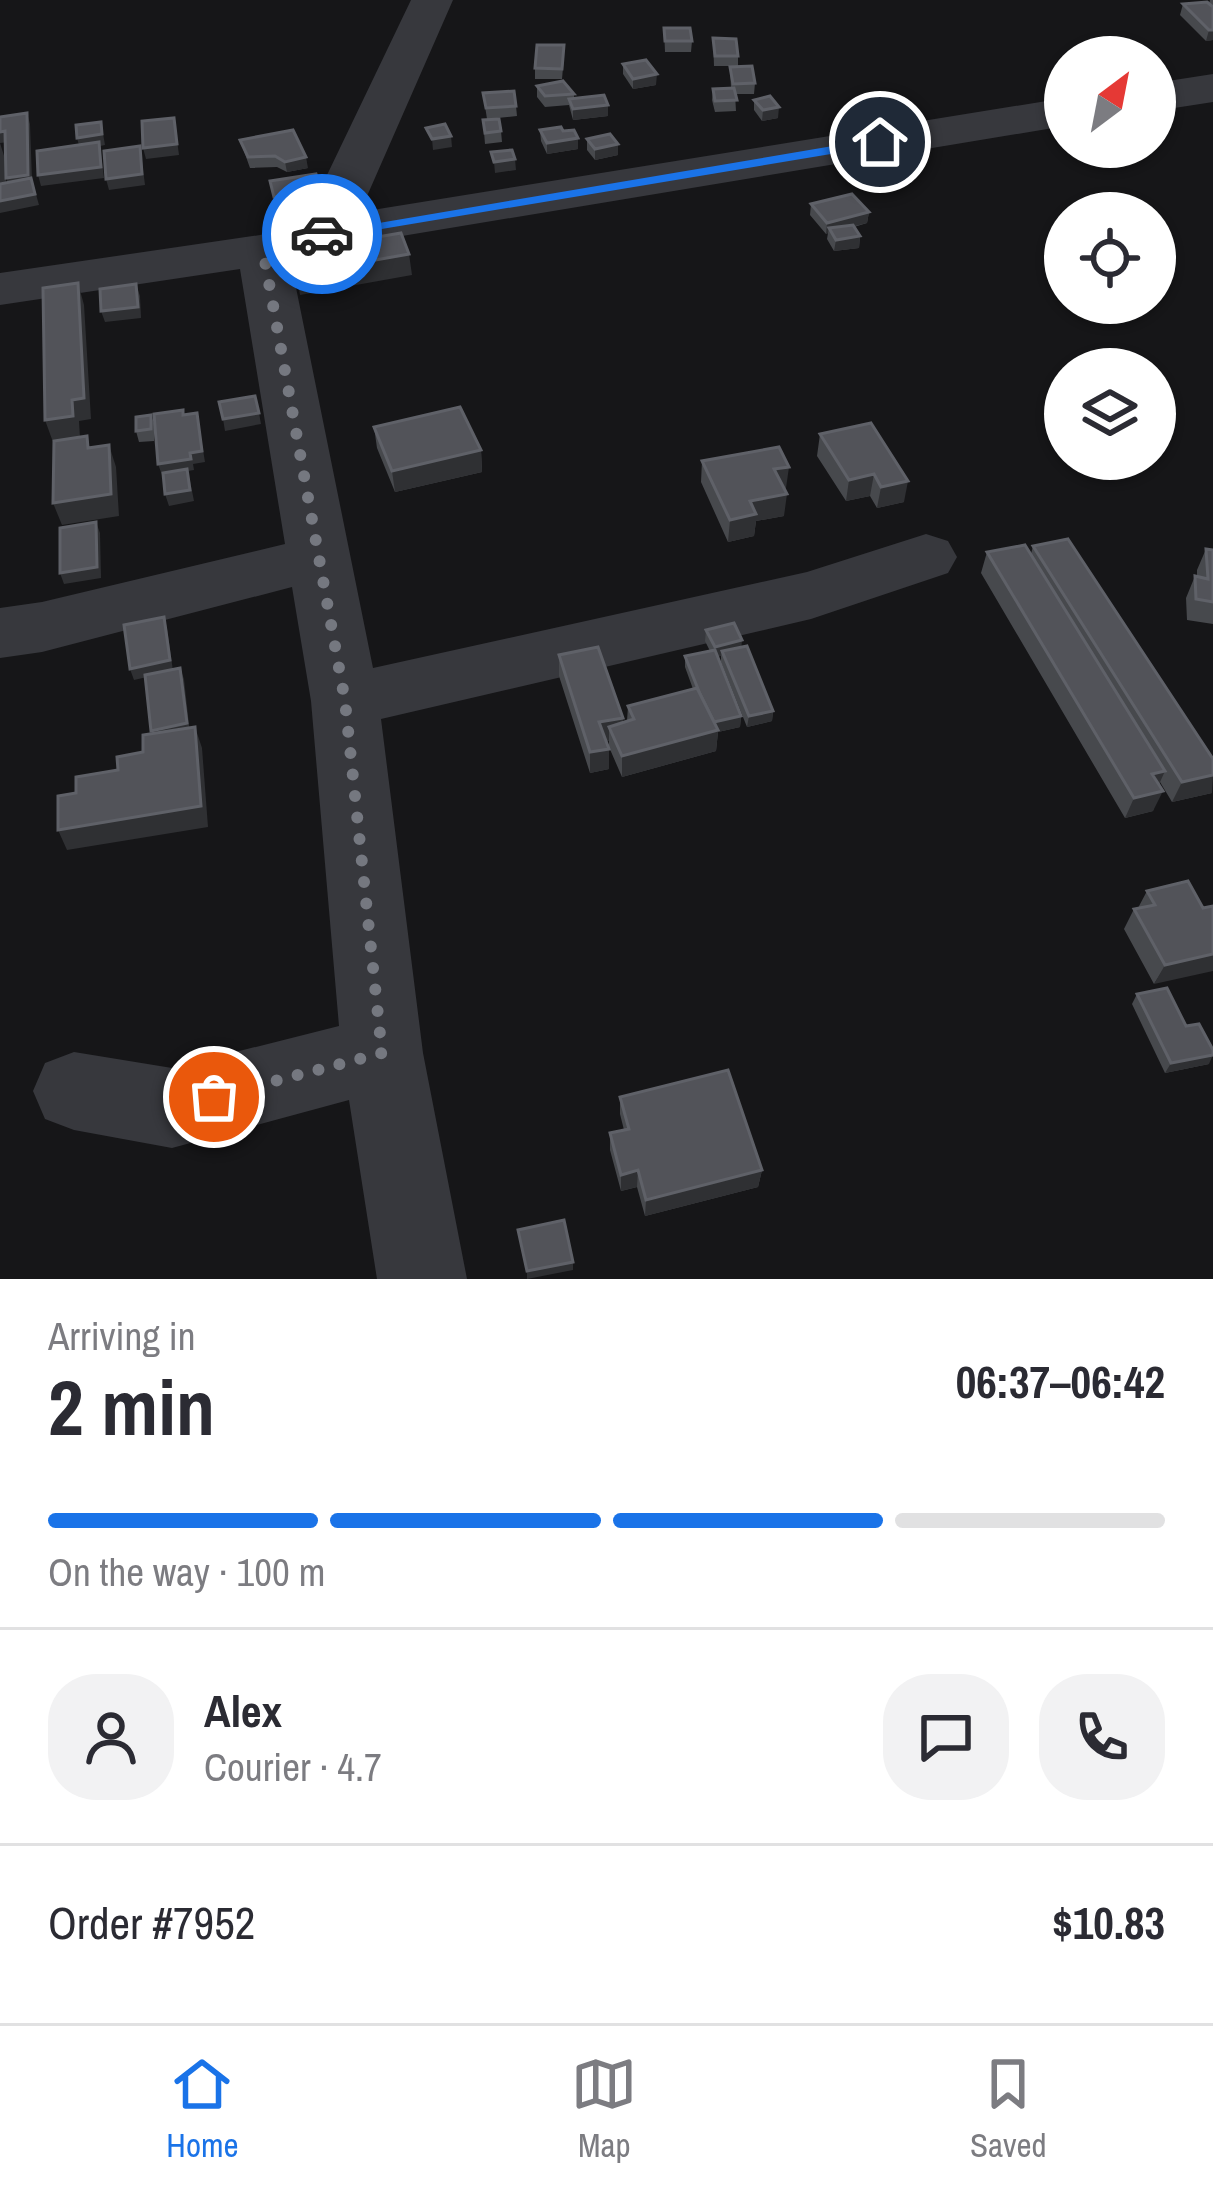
<!DOCTYPE html>
<html lang="en">
<head>
<meta charset="utf-8">
<style>
	:root { --surface:#fff; --page:#f2f2f3; --text:#2b2b33; --muted:#7c7c81; --line:#e1e1e2; --accent:#1a73e8 }
	body { margin:0; font-family:"Archivo Narrow",sans-serif; background:var(--page); color:var(--text); height:100vh; display:flex; flex-direction:column; font-size:45px; white-space:nowrap }
	* { box-sizing:border-box; margin:0 }
	p { font-size:39px; color:var(--muted) }
	.icon { flex:none; width:66px; height:66px; fill:none; stroke:currentColor; stroke-width:2; stroke-linecap:round; stroke-linejoin:round }
	.map { position:relative; height:1279px; overflow:hidden }
	.sheet { display:flex; flex-direction:column; background:var(--surface); flex:1 }
	.sheet>* { flex:none }
	.needle { width:78px; rotate:32deg }
	.controls { position:absolute; left:1044px; top:36px; display:grid; gap:24px }
	.controls a { display:grid; place-items:center; width:132px; height:132px; border-radius:50%; background:var(--surface); box-shadow:0 3px 9px #0004; font-size:60px }
	.pin { position:absolute; display:grid; place-items:center; width:102px; height:102px; color:#fff; margin:-51px; border:6px solid #fff; border-radius:50%; box-shadow:0 3px 12px #0007 }
	.courier { position:absolute; display:grid; place-items:center; width:120px; height:120px; margin:-60px; border:9px solid #1a73e8; border-radius:50%; background:#fff; color:#222; box-shadow:0 3px 15px #0007 }
	.head em { font-style:normal; font-weight:700 }
	.head div { display:flex; flex-direction:column-reverse }
	.head { display:flex; align-items:center; justify-content:space-between; height:204px; padding:0 48px }
	h1 { font-size:78px; font-weight:700; line-height:90px }
	.bar { display:grid; grid-template-columns:repeat(4,1fr); gap:18px 12px; align-content:center; height:144px; padding:0 48px }
	.bar i { height:15px; border-radius:9px; background:var(--line) }
	.bar .on { background:var(--accent) }
	.bar p { grid-column:span 4 }
	.line { display:flex; align-items:center; gap:30px; padding:0 48px; border-top:3px solid var(--line) }
	.line div { flex:1 }
	.round { display:grid; place-items:center; flex:none; width:126px; height:126px; border-radius:48px; background:var(--page) }
	.dock { display:flex; justify-content:space-around; align-items:center; height:168px; border-top:3px solid var(--line); background:var(--surface); font-size:33px; color:var(--muted) }
	.dock a { display:grid; justify-items:center; gap:6px }
	.dock .on { color:var(--accent) }
	.map>svg:first-child { display:block }
	.lines { fill:none; stroke-linecap:round; stroke-linejoin:round }
	.minor { fill:#37383d; fill-rule:evenodd }
	.wall { fill:#47494d }
	.shaded-wall { fill:#2f3033 }
	.building { fill:#525359; stroke:#5f6168; stroke-width:3 }
	.route { fill:#1a73e8 }
	.done { stroke:#757880; stroke-width:12; stroke-dasharray:0 21.6 }
</style>
</head>
<body>
<div class="map">
<svg width="1213" height="1279" viewBox="0 0 1213 1279">
	<rect width="100%" height="100%" fill="#161618"/>
	<g class="lines">
		<g class="minor">
			<path d="M411,0H453L360,212L1065,98V126L330,248L290,258L373,668L807,572L926,534L948,541L957,557L948,573L811,619L381,719L423,1053L467,1279H377L349,1100L172,1148L74,1130L45,1119L33,1091L45,1063L74,1052L172,1068L339,1026L311,701L292,587L42,652L0,658V608L42,602L285,544L240,269L0,305V273L260,235L304,223Z"/>
			<path d="M1213,74V102L1155,111V83Z"/>
		</g>
	</g>
	<g class="wall">
		<path d="M1210,0H1213V40L1206,41L1180,15L1183,4H1209Z"/>
		<path d="M664,28L692,41L691,52H665Z"/>
		<path d="M713,38L738,56V66H714Z"/>
		<path d="M564,56L562,79H535V68Z"/>
		<path d="M623,64L656,85L633,89L623,74Z"/>
		<path d="M730,67L755,83L754,94H735L736,111L715,112L712,100L713,89L731,88Z"/>
		<path d="M537,86L574,94V98L608,116L573,120L569,105L545,107L537,97Z"/>
		<path d="M483,93L516,106L517,116L487,119Z"/>
		<path d="M754,100L778,118L762,121L754,110Z"/>
		<path d="M483,120L501,131L502,142L485,144Z"/>
		<path d="M540,130L578,149L547,154L541,141Z"/>
		<path d="M587,139L618,155L595,160L587,150Z"/>
		<path d="M240,140L308,168L287,172L277,167L250,168Z"/>
		<path d="M811,204L869,212L867,223L854,227L860,236L859,248L834,251L827,239L828,233L826,234L810,215Z"/>
		<path d="M151,415L155,426L154,441L139,442L136,431Z"/>
		<path d="M871,423L904,502L877,508L870,496L846,501L817,456L820,434Z"/>
		<path d="M374,427L481,450L482,472L395,492L377,448Z"/>
		<path d="M702,461L786,488L784,489V516L756,521L754,536L728,542L701,482Z"/>
		<path d="M1033,546L1212,793L1172,802L1160,782L1153,811L1125,818L981,573L987,552L1031,554Z"/>
		<path d="M1206,549L1213,550V624L1187,620L1186,598L1195,576L1197,577V570Z"/>
		<path d="M706,630L741,647L773,711L772,721L747,727L721,662V656H718L741,716L740,727L718,732L716,751L622,777L609,747V741H606L609,769L590,773L559,676V655L623,718V723L627,721L628,706L693,689L685,667V656L710,651L705,641Z"/>
		<path d="M1147,891L1203,908L1154,984L1124,929L1134,909L1138,908Z"/>
		<path d="M1137,994L1186,1026L1209,1064L1165,1073L1132,1004Z"/>
		<path d="M620,1097L762,1170L758,1187L645,1216L637,1187L621,1191L610,1150V1133L624,1130L620,1114Z"/>
	</g>
	<g class="shaded-wall">
		<path d="M1209,30H1213V40L1206,41Z"/>
		<path d="M657,74L656,85L633,89V79Z"/>
		<path d="M608,105V116L573,120V109Z"/>
		<path d="M779,107L778,118L762,121L763,110Z"/>
		<path d="M27,113L30,124L32,180L39,205L0,213V201L10,189L6,178V184H0V132L5,131L9,142L0,143L6,162Z"/>
		<path d="M174,118L179,155L146,159L143,148Z"/>
		<path d="M101,122L105,145L100,146L104,178L41,186L38,175L80,149L77,138Z"/>
		<path d="M451,136L452,147L433,150L432,139Z"/>
		<path d="M578,138V149L547,154V143Z"/>
		<path d="M618,144V155L595,160V149Z"/>
		<path d="M140,146L145,185L109,190L106,179Z"/>
		<path d="M306,157L308,168L287,172L285,162Z"/>
		<path d="M515,159L516,170L495,173L494,162Z"/>
		<path d="M321,189L323,200L276,208L274,197Z"/>
		<path d="M869,212L867,223L831,232L829,228L828,233L826,234L827,223Z"/>
		<path d="M860,236L859,248L834,251L836,240Z"/>
		<path d="M409,254L412,275L300,295L296,274Z"/>
		<path d="M78,283L84,305L91,419L79,421L80,438L53,442L45,420L72,400Z"/>
		<path d="M136,284L140,296L141,318L105,322L101,311Z"/>
		<path d="M197,413L205,462L193,464L194,470L188,471L194,501L169,506L165,494L187,471L162,475L158,464L190,453Z"/>
		<path d="M259,413L261,424L225,431L223,419Z"/>
		<path d="M109,445L116,467L119,516L62,525L53,503Z"/>
		<path d="M481,450L482,472L395,492L392,471Z"/>
		<path d="M789,467L786,488L772,491L774,469Z"/>
		<path d="M874,474L870,496L846,501L849,480Z"/>
		<path d="M908,481L904,502L877,508L881,487Z"/>
		<path d="M787,494L784,516L756,521L754,536L728,542L730,520L750,501Z"/>
		<path d="M96,522L100,533L101,578L64,584L60,573Z"/>
		<path d="M164,617L167,628L173,671L134,680L130,669Z"/>
		<path d="M742,640L741,651H722L721,656L714,658L715,647Z"/>
		<path d="M180,668L184,679L190,734L154,741L151,731Z"/>
		<path d="M773,711L772,721L747,727L749,716Z"/>
		<path d="M741,716L740,727L718,732L716,751L622,777V756L711,722Z"/>
		<path d="M623,718V738L609,727V741L600,743L599,722Z"/>
		<path d="M195,727L202,748L208,827L67,850L58,830Z"/>
		<path d="M609,749V769L590,773V752Z"/>
		<path d="M1165,771L1156,791L1152,774Z"/>
		<path d="M1213,775L1212,793L1172,802L1182,782Z"/>
		<path d="M1163,791L1153,811L1125,818L1134,798Z"/>
		<path d="M1213,954V971L1154,984L1165,965Z"/>
		<path d="M1213,1055L1209,1064L1165,1073L1171,1063Z"/>
		<path d="M638,1170L637,1187L621,1191V1175Z"/>
		<path d="M762,1170L758,1187L645,1216L646,1200Z"/>
		<path d="M573,1262V1270L527,1279V1271Z"/>
	</g>
	<g class="building">
		<path d="M1207,2L1213,7V30H1209L1183,4Z"/>
		<path d="M664,28H690L692,41H665Z"/>
		<path d="M713,38L736,39L738,56H715Z"/>
		<path d="M537,45H564L562,69L535,68Z"/>
		<path d="M646,60L657,74L633,79L623,64Z"/>
		<path d="M752,66L755,83L733,84L730,67Z"/>
		<path d="M563,81L574,94L545,96L537,86Z"/>
		<path d="M734,88L737,100L715,101L713,89Z"/>
		<path d="M514,91L516,106L486,108L483,93Z"/>
		<path d="M604,95L608,105L573,109L569,99Z"/>
		<path d="M770,96L779,107L763,110L754,100Z"/>
		<path d="M27,113L28,175L6,178L5,131L0,132V117Z"/>
		<path d="M174,118L177,144L143,148L142,121Z"/>
		<path d="M499,119L501,131L485,133L483,120Z"/>
		<path d="M101,122L102,134L77,138L76,125Z"/>
		<path d="M445,124L451,136L432,139L426,128Z"/>
		<path d="M561,127L563,131L574,130L578,138L547,143L540,130Z"/>
		<path d="M293,130L306,157L285,162L275,156L248,157L240,140Z"/>
		<path d="M610,134L618,144L595,149L587,139Z"/>
		<path d="M99,142L101,167L38,175L37,151Z"/>
		<path d="M140,146L142,174L106,179L104,151Z"/>
		<path d="M512,150L515,159L494,162L491,152Z"/>
		<path d="M316,174L321,189L274,197L270,181Z"/>
		<path d="M31,178L35,194L0,201V184Z"/>
		<path d="M852,194L869,212L827,223L811,204Z"/>
		<path d="M853,225L860,236L836,240L829,228Z"/>
		<path d="M401,233L409,254L296,274L290,252Z"/>
		<path d="M78,283L84,398L72,400L73,416L45,420L43,288Z"/>
		<path d="M136,284L138,307L101,311L100,289Z"/>
		<path d="M255,396L259,413L223,419L219,402Z"/>
		<path d="M460,407L481,450L392,471L374,427Z"/>
		<path d="M183,410V415L197,413L202,451L190,453L191,459L158,464L154,414Z"/>
		<path d="M151,415V429L136,431V417Z"/>
		<path d="M871,423L908,481L881,487L874,474L849,480L820,434Z"/>
		<path d="M87,436L88,448L109,445L111,494L53,503L54,441Z"/>
		<path d="M779,447L789,467L774,469L787,494L750,501L756,514L730,520L702,461Z"/>
		<path d="M187,469L190,490L165,494L163,473Z"/>
		<path d="M96,522L97,567L60,573V528Z"/>
		<path d="M1068,539L1213,759V775L1182,782L1033,546Z"/>
		<path d="M1025,545L1165,771L1152,774L1163,791L1134,798L987,552Z"/>
		<path d="M1206,549L1213,550V602L1196,599L1195,576L1208,579Z"/>
		<path d="M164,617L170,660L130,669L124,625Z"/>
		<path d="M734,623L742,640L715,647L706,630Z"/>
		<path d="M747,646L773,711L749,716L722,651Z"/>
		<path d="M598,647L623,718L599,722L609,749L590,752L559,655Z"/>
		<path d="M715,650L741,716L714,722L700,694L685,656Z"/>
		<path d="M180,668L187,723L151,731L145,675Z"/>
		<path d="M697,688L718,730L622,756L609,727L634,719L628,706Z"/>
		<path d="M195,727L201,806L58,830V796L76,793V777L118,770L117,757L143,752V735Z"/>
		<path d="M1188,881L1203,908L1213,906V954L1165,965L1134,909L1155,905L1147,891Z"/>
		<path d="M1167,988L1186,1026L1199,1024L1213,1050V1055L1171,1063L1137,994Z"/>
		<path d="M728,1070L762,1170L646,1200L638,1170L621,1175L610,1133L629,1129L620,1097Z"/>
		<path d="M564,1220L573,1262L527,1271L518,1230Z"/>
	</g>
	<path class="route" d="M880,138L885,145L322,239L314,234Z"/>
	<g class="lines">
		<path class="done" d="M214,1097L382,1053L345,701L263,250L322,234"/>
	</g>
</svg>
<div class="controls">
<a><svg class="needle" viewBox="-14 -14 28 28"><path d="M0-13l5 13h-10z" fill="#e53935"/><path d="M0 13l5-13h-10z" fill="#7c7c81"/></svg></a>
<a><svg class="icon" aria-label="locate" viewBox="0 0 24 24"><circle cx="12" cy="12" r="6"/><path d="M12 2v4M12 18v4M2 12h4M18 12h4"/></svg></a>
<a><svg class="icon" aria-label="layers" viewBox="0 0 24 24"><path d="M12 4l9 5-9 5-9-5zM3 14l9 5 9-5"/></svg></a>
</div>
<div class="pin" style="left:214px;top:1097px;background:#ea580c"><svg class="icon" aria-label="bag" viewBox="0 0 24 24"><path d="M5 8h14l-1 12H6zM9 8a3 3 0 0 1 6 0"/></svg></div>
<div class="pin" style="left:880px;top:142px;background:#1f2937"><svg class="icon" aria-label="home" viewBox="0 0 24 24"><path d="M3 11l9-7 9 7M6 9v11h12V9"/></svg></div>
<div class="courier" style="left:322px;top:234px"><svg class="icon" aria-label="car" viewBox="0 0 24 24"><path d="M5 17H2v-5l4-1 3-4h7l3 4 3 1v5h-3M9 17h6M6 11h13"/><circle cx="7" cy="17" r="2"/><circle cx="17" cy="17" r="2"/></svg></div>
</div>
<section class="sheet">
<div class="head"><div><h1>2 min</h1><p>Arriving in</p></div><em>06:37–06:42</em></div>
<div class="bar"><i class="on"></i><i class="on"></i><i class="on"></i><i></i><p>On the way · 100 m</p></div>
<div class="line" style="height:216px"><a class="round"><svg class="icon" aria-label="person" viewBox="0 0 24 24"><circle cx="12" cy="8" r="4"/><path d="M4 21q1-7 8-7t8 7"/></svg></a><div><b>Alex</b><p>Courier · 4.7</p></div><a class="round"><svg class="icon" aria-label="chat" viewBox="0 0 24 24"><path d="M4 5h16v11H9l-5 4z"/></svg></a><a class="round"><svg class="icon" aria-label="phone" viewBox="0 0 24 24"><path d="M5 4h4l2 5-3 2q2 4 5 5l2-3 5 2v4C11 20 4 13 5 4z"/></svg></a></div>
<div class="line" style="height:156px"><div>Order #7952</div><b>$10.83</b></div>
</section>
<nav class="dock">
<a class="on"><svg class="icon" aria-label="home" viewBox="0 0 24 24"><path d="M3 11l9-7 9 7M6 9v11h12V9"/></svg>Home</a>
<a><svg class="icon" aria-label="map" viewBox="0 0 24 24"><path d="M3 6l6-2 6 2 6-2v14l-6 2-6-2-6 2zM9 4v14M15 6v14"/></svg>Map</a>
<a><svg class="icon" aria-label="saved" viewBox="0 0 24 24"><path d="M7 4h10v16l-5-4-5 4z"/></svg>Saved</a>
</nav>
</body>
</html>
